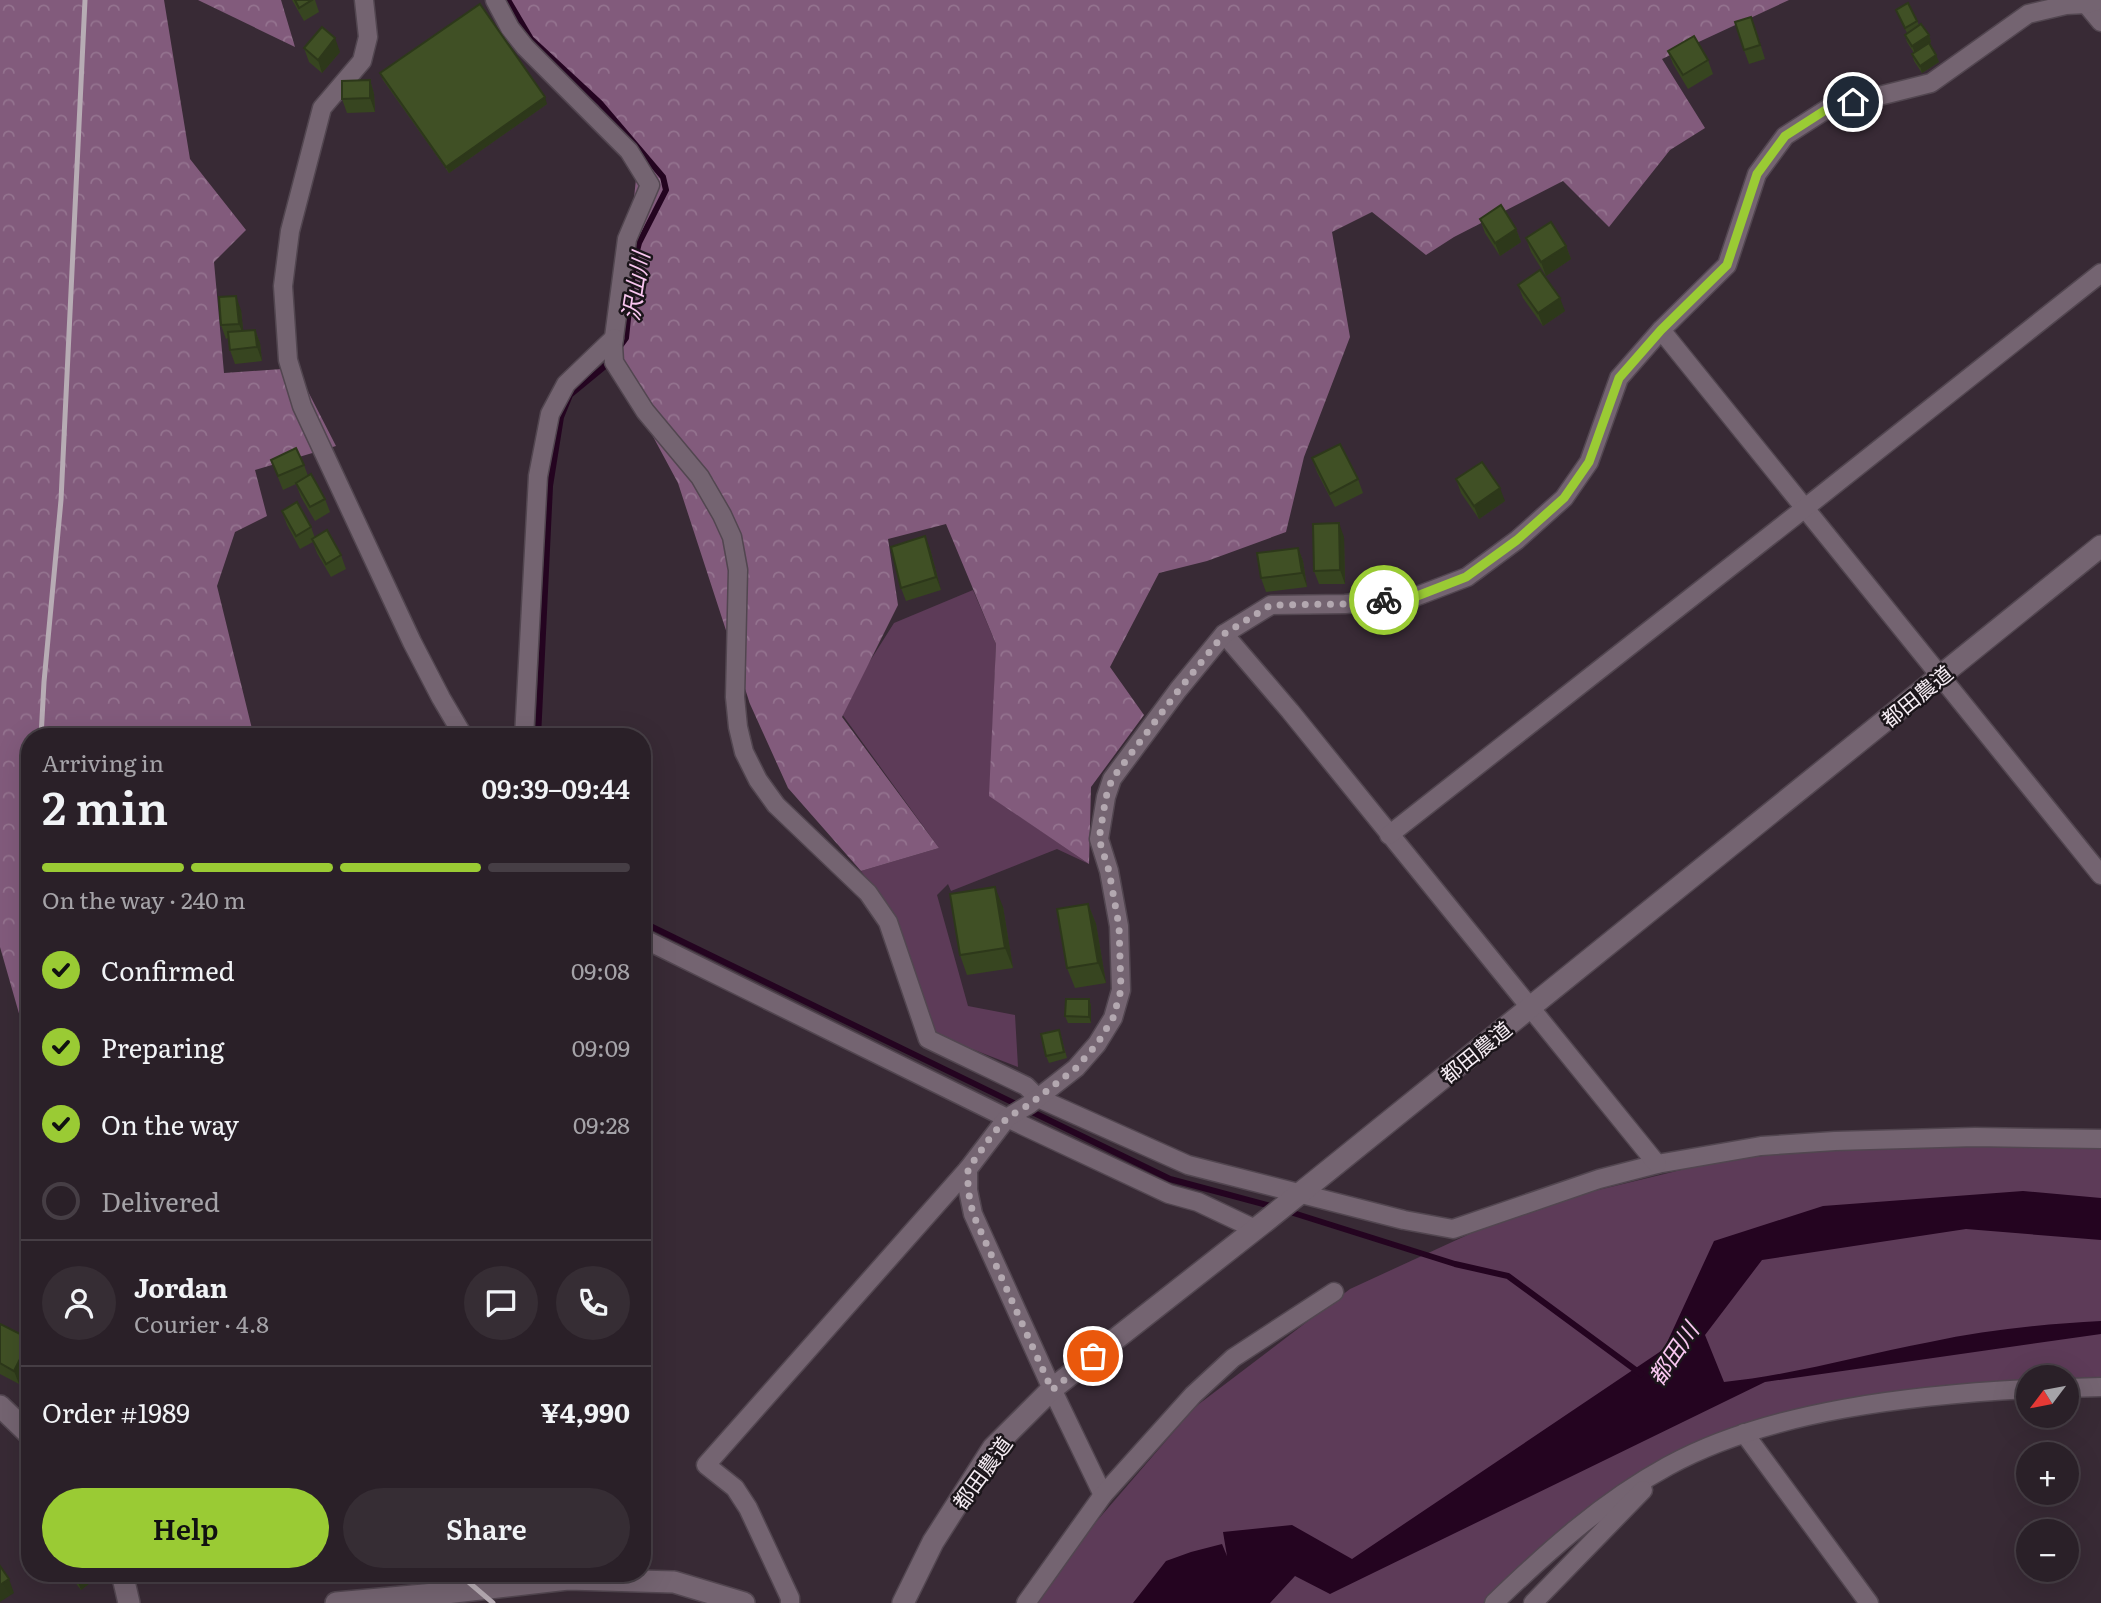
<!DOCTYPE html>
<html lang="en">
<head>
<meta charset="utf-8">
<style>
	:root { --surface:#2a2028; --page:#362d34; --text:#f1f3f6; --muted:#a5a3a8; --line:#463e45; --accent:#9acb34 }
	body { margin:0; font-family:Literata,"Noto Sans JP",serif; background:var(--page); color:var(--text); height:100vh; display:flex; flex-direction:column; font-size:26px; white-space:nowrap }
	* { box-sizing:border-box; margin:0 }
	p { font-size:23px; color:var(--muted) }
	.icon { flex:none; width:38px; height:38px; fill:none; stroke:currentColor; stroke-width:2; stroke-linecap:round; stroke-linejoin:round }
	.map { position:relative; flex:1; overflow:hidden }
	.panel { position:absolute; left:21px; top:728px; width:630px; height:854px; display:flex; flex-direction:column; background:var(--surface); border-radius:28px; box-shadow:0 7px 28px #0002,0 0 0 2px var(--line) }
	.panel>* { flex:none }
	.needle { width:46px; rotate:238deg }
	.buttons { position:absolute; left:2016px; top:1365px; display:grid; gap:14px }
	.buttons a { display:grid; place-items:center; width:63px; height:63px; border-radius:50%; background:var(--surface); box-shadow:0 7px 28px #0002,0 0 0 2px var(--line); font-size:35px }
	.pin { position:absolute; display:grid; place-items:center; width:60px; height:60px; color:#fff; margin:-30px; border:4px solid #fff; border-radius:50%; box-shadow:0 2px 7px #0007 }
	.courier { position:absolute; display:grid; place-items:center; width:70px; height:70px; margin:-35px; border:5px solid #9acb34; border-radius:50%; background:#fff; color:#222; box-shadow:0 2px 9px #0007 }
	.overview em { font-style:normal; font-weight:600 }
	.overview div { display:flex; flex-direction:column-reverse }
	.overview { display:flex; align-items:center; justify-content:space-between; height:119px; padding:0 21px }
	h1 { font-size:46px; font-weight:600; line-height:52px }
	.bar { display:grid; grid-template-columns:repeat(4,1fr); gap:10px 7px; align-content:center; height:84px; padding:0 21px }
	.bar i { height:9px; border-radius:5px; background:var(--line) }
	.bar .current { background:var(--accent) }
	.bar p { grid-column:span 4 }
	.line { display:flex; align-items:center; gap:18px; padding:0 21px; border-top:2px solid var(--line) }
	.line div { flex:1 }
	.round { display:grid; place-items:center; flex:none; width:74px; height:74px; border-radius:37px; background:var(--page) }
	ol { padding:0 21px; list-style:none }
	li { display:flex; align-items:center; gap:21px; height:77px }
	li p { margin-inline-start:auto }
	li .icon { padding:7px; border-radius:50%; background:var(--accent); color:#111; stroke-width:4 }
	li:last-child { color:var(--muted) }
	li i { width:38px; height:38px; border:4px solid var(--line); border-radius:50% }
	.cta { display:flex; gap:14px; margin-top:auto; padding:14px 21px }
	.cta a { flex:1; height:80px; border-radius:42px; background:var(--accent); color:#111; font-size:28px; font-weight:600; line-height:80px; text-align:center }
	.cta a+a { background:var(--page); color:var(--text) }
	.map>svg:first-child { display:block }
	.grass { fill:#5d3b58 }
	.forest { fill:url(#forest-crowns) }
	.water { fill:#240420 }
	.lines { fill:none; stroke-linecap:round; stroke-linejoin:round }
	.stream { stroke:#240420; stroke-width:6 }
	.street-casing { stroke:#524650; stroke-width:21 }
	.secondary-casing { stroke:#524650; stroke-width:24 }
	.street { stroke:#746471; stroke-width:18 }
	.secondary { stroke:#746471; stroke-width:21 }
	.rail { stroke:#b7acb4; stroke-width:5 }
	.wall { fill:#374520 }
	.shaded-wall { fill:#2d381a }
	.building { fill:#405025; stroke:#2d381a; stroke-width:2 }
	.done { stroke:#b3a8b0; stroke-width:7; stroke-dasharray:0 12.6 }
	.route { stroke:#9acb34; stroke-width:9 }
	.labels { text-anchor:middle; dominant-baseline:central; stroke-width:5; stroke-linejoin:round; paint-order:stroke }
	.street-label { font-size:21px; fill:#f5ecf3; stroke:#1b151a }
	.water-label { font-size:23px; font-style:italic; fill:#fac7f1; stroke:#1b151a }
</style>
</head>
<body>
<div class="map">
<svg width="2101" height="1603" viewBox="0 0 2101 1603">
	<defs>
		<pattern id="forest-crowns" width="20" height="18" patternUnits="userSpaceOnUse" patternTransform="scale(1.75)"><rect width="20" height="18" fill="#825b7c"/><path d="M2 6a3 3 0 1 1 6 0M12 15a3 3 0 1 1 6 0" fill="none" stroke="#94738f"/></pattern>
	</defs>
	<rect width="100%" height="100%" fill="#382a35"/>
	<g class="grass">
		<path d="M973,590L996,644L990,796L1089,864L1057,849L951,891L948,884L937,895L968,1006L1015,1015L1018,1067L931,1033L885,905L861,871L939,848L839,710L894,623Z"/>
		<path d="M1869,1144L2101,1149V1385L2067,1387V1377H2028V1389L1893,1403L1690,1454L1634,1478L1493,1603H1038L1071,1551L1195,1407L1350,1289L1528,1207L1718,1161Z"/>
	</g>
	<g class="forest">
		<path d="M0,0H164L190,159L246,230L214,262L224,373L296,368L336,446L255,470L267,516L235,532L217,586L254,737H30V1052L0,947Z"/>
		<path d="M198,0H281L295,47Z"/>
		<path d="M502,0H1789L1662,59L1705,128L1670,150L1609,227L1563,181L1454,237L1426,255L1372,212L1332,232L1350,337L1304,457L1286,532L1207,561L1159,573L1110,667L1144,715L1091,787L1089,864L989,796L996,644L946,524L888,539L898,605L842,717L939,848L861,871L788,788L750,704L678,483L628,390L616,373L637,169L526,43Z"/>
	</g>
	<path class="water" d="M2023,1191L2101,1198V1240L1966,1229L1762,1260L1705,1335L1724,1382C1793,1375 1861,1355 1930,1342C1986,1330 2044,1324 2101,1321V1334L1765,1382L1330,1594L1295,1576L1270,1603H1133L1166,1561L1191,1552L1222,1544L1227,1556L1223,1532L1292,1525L1352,1559L1664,1349L1714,1241L1823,1206Z"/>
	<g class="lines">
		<g class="stream">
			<path d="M508,0L531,39L600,103L663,177L666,190L639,243L634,262L626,338L618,349"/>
			<path d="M109,734L199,737"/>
			<path d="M538,737L550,486L561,417L570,395L604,367L610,360"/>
			<path d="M642,922L1170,1179L1274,1207"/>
			<path d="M1287,1211L1455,1264L1508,1276L1641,1374"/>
		</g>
		<defs>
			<g id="street">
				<path d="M364,0L368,37L362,61L322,108L290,231L283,286L288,360L302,406L412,642L441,698L464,737"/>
				<path d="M495,0L510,28L525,47L629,151L650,185L627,239L613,345L614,362L645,411L700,477L722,515L732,537L738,570L735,697L738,727L744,752L758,780L776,805L868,893L888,922L928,1039L1026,1086L1038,1098L1188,1165L1404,1220L1453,1229L1599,1179L1657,1164L1761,1146L1835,1141L1975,1137L2101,1139"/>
				<path d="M2086,4L2101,22"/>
				<path d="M1661,330L2101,875"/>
				<path d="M1224,634L1290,711L1657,1164"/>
				<path d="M524,737L538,476L550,414L566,384L614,338"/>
				<path d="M1389,835L1805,508L2101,273"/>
				<path d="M642,938L1007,1118L1169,1194L1198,1202L1255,1229"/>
				<path d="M2067,1388L2101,1387"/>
				<path d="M1744,1433L1869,1603"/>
				<path d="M1103,1495L1052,1389L973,1214L968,1190V1169L1007,1118L1030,1104L1076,1068L1097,1044L1113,1018L1121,990L1119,926L1109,871L1099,839L1106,797L1112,779L1178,690L1224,634L1271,605L1345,604L1412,598L1467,577L1517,540L1564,498L1589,462L1619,378L1661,330L1727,265L1757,174L1785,136L1827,109L1931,83L2028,14L2066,5L2086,4L2101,0"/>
				<path d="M790,1603V1598L748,1508L735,1488L706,1465L968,1169"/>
				<path d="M1026,1603L1103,1495L1193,1395L1233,1358L1334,1292"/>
				<path d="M1494,1603C1548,1551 1602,1502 1668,1466C1770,1410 1914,1395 2028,1389"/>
				<path d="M1533,1603L1643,1490"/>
			</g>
			<g id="secondary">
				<path d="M0,1406L30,1435"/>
				<path d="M122,1573L129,1603"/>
				<path d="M336,1603L446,1593L568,1579L674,1582L744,1603"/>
				<path d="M903,1603L933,1542L993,1448L1052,1389L1267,1220L2101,546"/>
			</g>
		</defs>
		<use href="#street" class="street-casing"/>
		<use href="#secondary" class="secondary-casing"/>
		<use href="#street" class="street"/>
		<use href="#secondary" class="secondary"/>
		<g class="rail">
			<path d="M41,737L44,682L61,500L85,0"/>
			<path d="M458,1573L493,1603"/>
		</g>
	</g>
	<g class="wall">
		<path d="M292,0H315L319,12L304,21Z"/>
		<path d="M1896,10L1917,21L1919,25L1929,35L1931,42L1929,44L1939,62L1922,73L1914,61L1912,54L1914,53L1907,42L1905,35L1907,33Z"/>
		<path d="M1756,30L1765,59L1749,64L1744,50Z"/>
		<path d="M304,48L340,52L322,73L309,62Z"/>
		<path d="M1668,51L1708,60L1713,74L1688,89L1673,64Z"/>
		<path d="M380,73L547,104L449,173L383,80Z"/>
		<path d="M370,80L374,94L375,112L347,113L342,99Z"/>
		<path d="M1480,219L1516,229L1521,242L1500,256L1485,233Z"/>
		<path d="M1526,238L1566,246L1571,259L1546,276L1531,252Z"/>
		<path d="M1518,285L1565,311L1543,326L1523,298Z"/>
		<path d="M241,310L243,331L255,330L260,343L262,361L235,364L230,350L228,338L226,339L221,325Z"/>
		<path d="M1312,458L1358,479L1363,493L1335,507L1317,472Z"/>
		<path d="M271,460L304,465L308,476L325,499L330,512L315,521L301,497L296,484L283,490Z"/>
		<path d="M1456,479L1505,501L1479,519L1461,493Z"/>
		<path d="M282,511L311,527L315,538L341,555L346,569L331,577L317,553L313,542L300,549L287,525Z"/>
		<path d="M1344,537L1345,584H1319L1314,571Z"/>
		<path d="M1298,548L1303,561L1307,587L1266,592L1261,578Z"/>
		<path d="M930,549L941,590L906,601L901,588Z"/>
		<path d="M1088,904L1096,924L1106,983L1075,988L1067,968Z"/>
		<path d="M1003,907L1013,968L967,975L960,955Z"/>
		<path d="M1089,999L1091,1006V1023H1068L1065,1016Z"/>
		<path d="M1061,1036L1067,1058L1049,1063L1046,1056Z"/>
		<path d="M30,1260V1287L26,1283L21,1270Z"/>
		<path d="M0,1324L27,1369L30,1367V1390L27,1387L23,1376L19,1384L0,1374Z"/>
		<path d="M68,1573H103L81,1590Z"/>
	</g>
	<g class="shaded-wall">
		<path d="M1929,35L1931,42L1915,53L1912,46Z"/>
		<path d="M335,38L340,52L322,73L318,60Z"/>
		<path d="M1936,55L1939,62L1922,73L1920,66Z"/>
		<path d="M370,80L374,94L375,112L370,98Z"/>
		<path d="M545,97L547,104L449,173L446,167Z"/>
		<path d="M1516,229L1521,242L1500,256L1495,243Z"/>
		<path d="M1566,246L1571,259L1546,276L1541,262Z"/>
		<path d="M236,296L241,310L244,337L239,324Z"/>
		<path d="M1560,298L1565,311L1543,326L1538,313Z"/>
		<path d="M255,330L260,343L262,361L257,347Z"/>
		<path d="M1500,488L1505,501L1479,519L1474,506Z"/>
		<path d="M1339,523L1344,537L1345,584L1340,570Z"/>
		<path d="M925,536L930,549L941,590L936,577Z"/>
		<path d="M1298,548L1303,561L1307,587L1302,573Z"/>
		<path d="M995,887L1003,907L1013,968L1005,948Z"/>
		<path d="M1088,904L1096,924L1106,983L1098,963Z"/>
		<path d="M1089,999L1091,1006V1023L1089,1017Z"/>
		<path d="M30,1341V1364L24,1375L22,1373L23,1376L19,1384L14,1371Z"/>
		<path d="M81,1573H103L81,1590L76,1577Z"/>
		<path d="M9,1579L14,1593L0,1602V1585Z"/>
	</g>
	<g class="building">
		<path d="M295,0H312L299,8Z"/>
		<path d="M1908,3L1917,21L1905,28L1896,10Z"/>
		<path d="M480,4L545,97L446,167L380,73Z"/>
		<path d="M1751,17L1760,45L1744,50L1735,22Z"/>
		<path d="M1921,24L1929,35L1912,46L1905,35Z"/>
		<path d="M322,27L335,38L318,60L304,48Z"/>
		<path d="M1694,36L1708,60L1683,75L1668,51Z"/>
		<path d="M1929,43L1936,55L1920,66L1912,54Z"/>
		<path d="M370,80V98L342,99V81Z"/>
		<path d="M1501,205L1516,229L1495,243L1480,219Z"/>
		<path d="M1551,222L1566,246L1541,262L1526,238Z"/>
		<path d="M1540,270L1560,298L1538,313L1518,285Z"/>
		<path d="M236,296L239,324L221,325L219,297Z"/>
		<path d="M255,330L257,347L230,350L228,332Z"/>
		<path d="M1340,444L1358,479L1330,494L1312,458Z"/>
		<path d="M296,448L304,465L278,476L271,460Z"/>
		<path d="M1482,462L1500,488L1474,506L1456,479Z"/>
		<path d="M311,474L325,499L310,507L296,483Z"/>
		<path d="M297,502L311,527L296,536L282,511Z"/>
		<path d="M1339,523L1340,570L1314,571L1313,524Z"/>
		<path d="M327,530L341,555L326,564L312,539Z"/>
		<path d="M925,536L936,577L901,588L891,547Z"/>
		<path d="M1298,548L1302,573L1261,578L1257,553Z"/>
		<path d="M995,887L1005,948L960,955L950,894Z"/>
		<path d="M1088,904L1098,963L1067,968L1057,909Z"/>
		<path d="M1066,999H1089V1017L1065,1016Z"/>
		<path d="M1059,1030L1064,1052L1046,1056L1041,1034Z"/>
		<path d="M30,1260V1278L21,1270Z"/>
		<path d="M0,1324L30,1339L14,1371L0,1363Z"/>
		<path d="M30,1367V1382L22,1373Z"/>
		<path d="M0,1566L9,1579L0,1585Z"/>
	</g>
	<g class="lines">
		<path class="done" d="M1093,1356L1052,1390L973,1214L968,1190V1169L992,1135L1007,1118L1030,1104L1076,1068L1097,1044L1113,1018L1121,990L1119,926L1109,871L1099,839L1106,797L1112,779L1178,691L1224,634L1271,605L1345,604L1384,600"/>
		<path class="route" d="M1384,600L1412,598L1466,577L1517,540L1564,498L1589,462L1619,378L1661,330L1727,265L1757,174L1785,136L1827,109L1853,102"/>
	</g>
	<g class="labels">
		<g class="street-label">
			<text transform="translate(1916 695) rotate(-39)">都田農道</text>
			<text transform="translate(1475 1051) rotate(-39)">都田農道</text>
			<text transform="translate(981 1472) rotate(-54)">都田農道</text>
		</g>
		<g class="water-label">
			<text transform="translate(634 286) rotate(-81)">沢山川</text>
			<text transform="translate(1672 1353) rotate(-56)">都田川</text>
		</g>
	</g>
</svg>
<div class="buttons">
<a><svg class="needle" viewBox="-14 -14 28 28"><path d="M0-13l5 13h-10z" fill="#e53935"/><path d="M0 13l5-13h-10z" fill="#a5a3a8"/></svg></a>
<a>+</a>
<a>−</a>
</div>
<div class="pin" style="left:1093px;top:1356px;background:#ea580c"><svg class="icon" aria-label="bag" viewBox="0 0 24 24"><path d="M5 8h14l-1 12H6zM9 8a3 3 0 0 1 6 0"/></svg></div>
<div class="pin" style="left:1853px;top:102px;background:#1f2937"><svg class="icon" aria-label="home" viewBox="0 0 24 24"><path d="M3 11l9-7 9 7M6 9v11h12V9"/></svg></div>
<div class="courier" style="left:1384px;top:600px"><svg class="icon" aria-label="bike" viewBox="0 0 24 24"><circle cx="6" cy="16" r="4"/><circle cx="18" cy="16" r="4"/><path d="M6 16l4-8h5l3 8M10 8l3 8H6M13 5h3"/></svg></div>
<section class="panel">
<div class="overview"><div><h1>2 min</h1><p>Arriving in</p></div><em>09:39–09:44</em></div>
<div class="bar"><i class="current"></i><i class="current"></i><i class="current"></i><i></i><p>On the way · 240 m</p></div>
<ol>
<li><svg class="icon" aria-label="check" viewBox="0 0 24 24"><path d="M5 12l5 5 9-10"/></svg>Confirmed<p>09:08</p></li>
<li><svg class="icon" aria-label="check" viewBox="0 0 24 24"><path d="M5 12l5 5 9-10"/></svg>Preparing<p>09:09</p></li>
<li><svg class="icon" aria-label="check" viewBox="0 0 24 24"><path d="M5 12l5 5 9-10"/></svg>On the way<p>09:28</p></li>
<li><i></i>Delivered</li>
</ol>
<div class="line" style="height:126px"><a class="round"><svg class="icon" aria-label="person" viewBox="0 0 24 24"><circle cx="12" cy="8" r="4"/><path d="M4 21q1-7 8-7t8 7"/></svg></a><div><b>Jordan</b><p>Courier · 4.8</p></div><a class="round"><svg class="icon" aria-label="chat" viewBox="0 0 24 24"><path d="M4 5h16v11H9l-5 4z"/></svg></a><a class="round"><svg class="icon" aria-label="phone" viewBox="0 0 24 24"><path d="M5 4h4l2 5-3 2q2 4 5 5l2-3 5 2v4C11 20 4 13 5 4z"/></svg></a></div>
<div class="line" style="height:91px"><div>Order #1989</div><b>¥4,990</b></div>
<div class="cta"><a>Help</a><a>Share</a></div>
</section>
</div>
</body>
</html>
